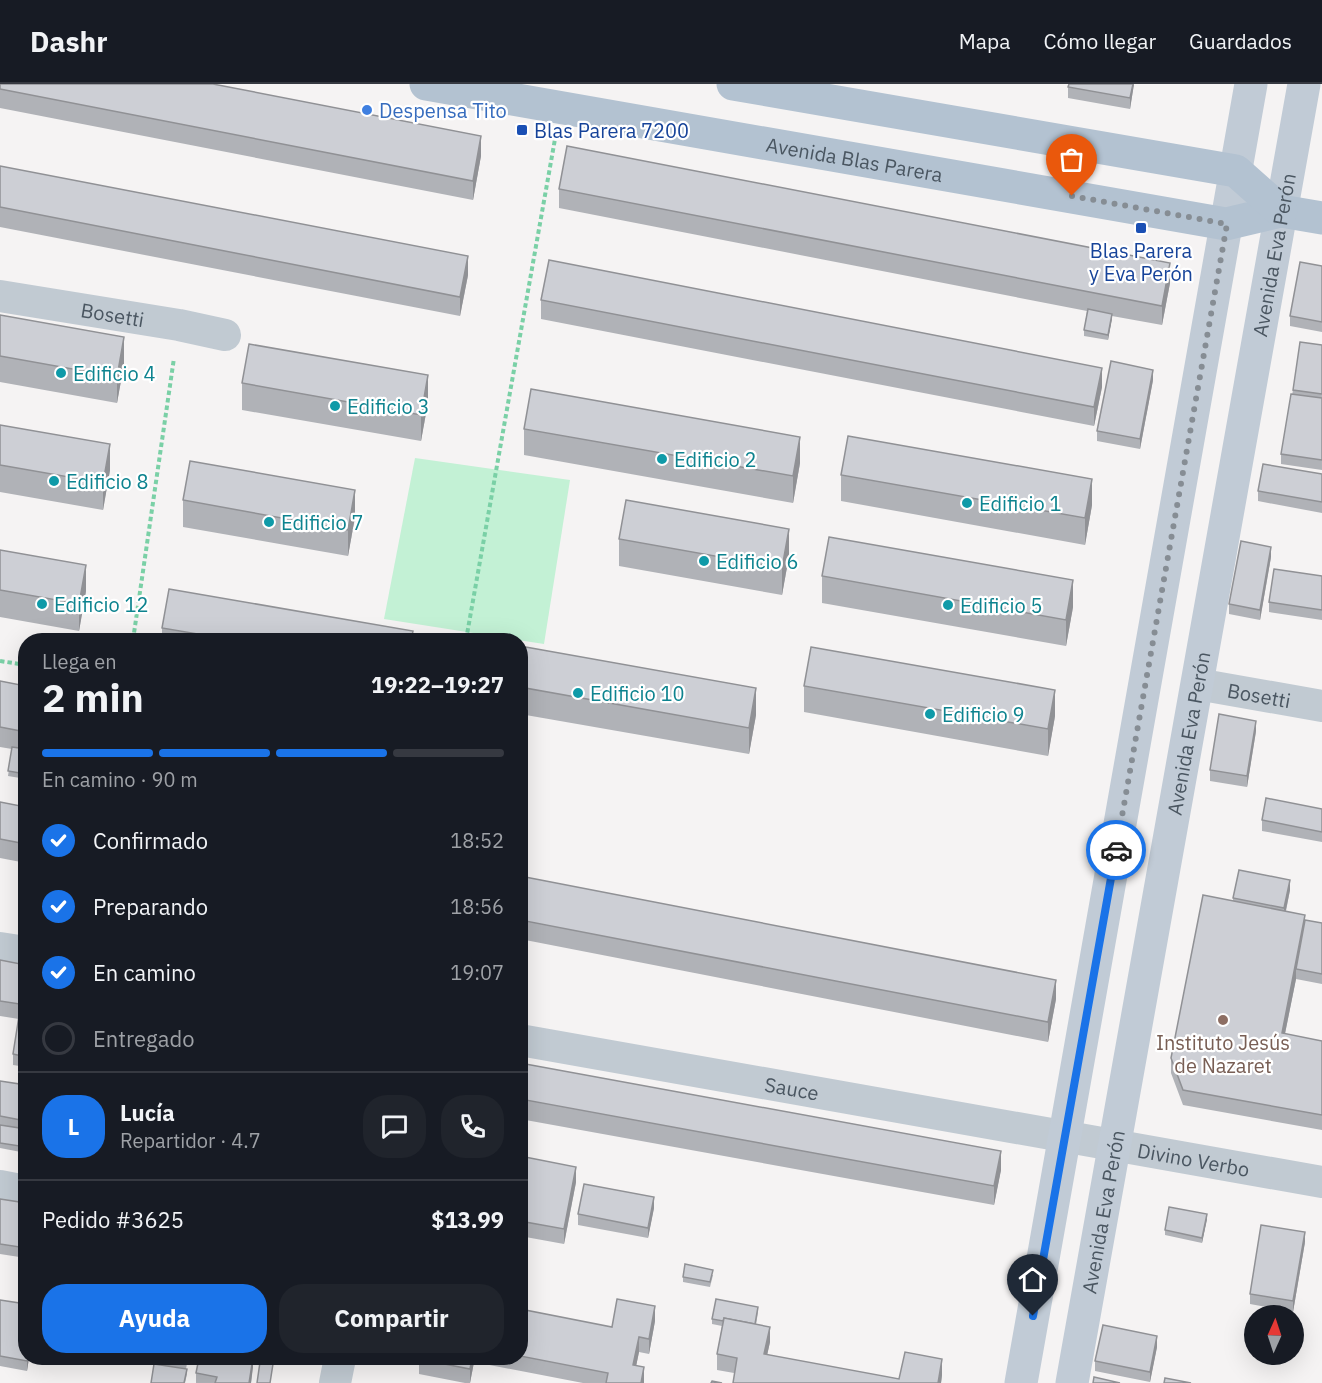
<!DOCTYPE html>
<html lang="es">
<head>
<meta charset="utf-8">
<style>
	:root { --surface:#171b24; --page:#20242c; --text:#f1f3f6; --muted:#9ea1a6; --line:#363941; --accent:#1a73e8 }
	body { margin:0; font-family:"IBM Plex Sans",sans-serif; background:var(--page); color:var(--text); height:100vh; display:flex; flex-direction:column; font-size:22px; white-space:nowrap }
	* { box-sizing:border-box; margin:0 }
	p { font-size:20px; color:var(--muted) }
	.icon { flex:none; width:33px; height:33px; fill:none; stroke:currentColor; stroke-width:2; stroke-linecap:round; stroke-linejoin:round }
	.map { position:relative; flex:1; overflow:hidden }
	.panel { position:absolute; left:18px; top:549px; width:510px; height:732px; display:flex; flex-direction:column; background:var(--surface); border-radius:24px; box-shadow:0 6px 24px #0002 }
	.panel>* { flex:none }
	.needle { width:39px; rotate:3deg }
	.buttons { position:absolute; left:1244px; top:1221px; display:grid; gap:12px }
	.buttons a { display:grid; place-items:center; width:60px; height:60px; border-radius:50%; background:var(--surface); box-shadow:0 6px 24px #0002; font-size:30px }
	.pin { position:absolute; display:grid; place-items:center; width:51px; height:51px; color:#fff; margin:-62px -26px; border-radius:50% 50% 50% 0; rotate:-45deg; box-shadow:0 0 6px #0007 }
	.pin .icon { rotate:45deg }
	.courier { position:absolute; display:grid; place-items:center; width:60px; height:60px; margin:-30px; border:4px solid #1a73e8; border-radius:50%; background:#fff; color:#222; box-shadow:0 2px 8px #0007 }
	.summary em { font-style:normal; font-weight:700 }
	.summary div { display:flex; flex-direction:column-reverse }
	.summary { display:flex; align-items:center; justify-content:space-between; height:102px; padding:0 24px }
	h1 { font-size:39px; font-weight:700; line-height:45px }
	.bar { display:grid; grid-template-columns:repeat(4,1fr); gap:9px 6px; align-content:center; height:72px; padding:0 24px }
	.bar i { height:8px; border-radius:4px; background:var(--line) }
	.bar .on { background:var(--accent) }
	.bar p { grid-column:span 4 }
	.line { display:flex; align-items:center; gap:15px; padding:0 24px; border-top:2px solid var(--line) }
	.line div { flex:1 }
	.round { display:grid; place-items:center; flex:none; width:63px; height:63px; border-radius:24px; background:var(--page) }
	ol { padding:0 24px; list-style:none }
	li { display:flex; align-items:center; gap:18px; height:66px }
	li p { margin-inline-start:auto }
	li .icon { padding:6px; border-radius:50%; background:var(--accent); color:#fff; stroke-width:4 }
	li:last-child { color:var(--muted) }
	li i { width:33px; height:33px; border:3px solid var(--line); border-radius:50% }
	.cta { display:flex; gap:12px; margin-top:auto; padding:12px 24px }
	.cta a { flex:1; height:69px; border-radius:24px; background:var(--accent); color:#fff; font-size:24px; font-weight:700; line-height:69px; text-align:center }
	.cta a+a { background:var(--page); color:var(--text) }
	header { display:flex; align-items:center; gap:36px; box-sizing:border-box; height:84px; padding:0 30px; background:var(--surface); border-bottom:2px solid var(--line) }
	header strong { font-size:28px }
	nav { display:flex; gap:33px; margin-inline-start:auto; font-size:21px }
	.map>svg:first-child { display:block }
	.green { fill:#c3f1d5 }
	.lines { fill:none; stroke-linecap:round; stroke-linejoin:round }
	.path { stroke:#7ad0a6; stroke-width:4; stroke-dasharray:4.5 3; stroke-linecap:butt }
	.street { stroke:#c1cad2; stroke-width:32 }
	.secondary { stroke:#c1cbd6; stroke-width:33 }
	.primary { stroke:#b3c2d1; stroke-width:33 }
	.wall { fill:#b0b2b7 }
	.shaded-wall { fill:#909195 }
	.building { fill:#cdcfd5; stroke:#909195; stroke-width:1.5 }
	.done { stroke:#868d94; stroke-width:6; stroke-dasharray:0 10.8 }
	.route { stroke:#1a73e8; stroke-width:8 }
	.shop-dot { fill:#3f7fe0; stroke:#fff; stroke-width:2 }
	.transit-dot { fill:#1a4fb4; stroke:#fff; stroke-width:2 }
	.culture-dot { fill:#0f9aa8; stroke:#fff; stroke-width:2 }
	.education-dot { fill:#8d6e63; stroke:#fff; stroke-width:2 }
	.labels { text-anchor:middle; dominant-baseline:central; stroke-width:4.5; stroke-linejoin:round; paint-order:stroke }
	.shop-label { font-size:20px; fill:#366cbe; stroke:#fff; text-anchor:start }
	.transit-label { font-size:20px; fill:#164399; stroke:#fff; text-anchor:start }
	.street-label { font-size:20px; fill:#4a5661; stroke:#fff }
	.culture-label { font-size:20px; fill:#0d838f; stroke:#fff; text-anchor:start }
	.education-label { font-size:20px; fill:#785e54; stroke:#fff }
</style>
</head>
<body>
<header>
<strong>Dashr</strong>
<nav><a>Mapa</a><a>Cómo llegar</a><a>Guardados</a></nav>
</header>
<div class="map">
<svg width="1322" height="1299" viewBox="0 0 1322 1299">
	<rect width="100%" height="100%" fill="#f5f3f3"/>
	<path class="green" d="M415,374L570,396L544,560L384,535Z"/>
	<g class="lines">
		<g class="path">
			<path d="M133,556L174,274"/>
			<path d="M466,556L555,55"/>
			<path d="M0,577L26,581"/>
		</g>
		<g class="street">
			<path id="s1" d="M0,212L179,241L225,251"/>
			<path id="s2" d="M1197,600L1322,622"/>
			<path d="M0,864L26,868"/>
			<path id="s3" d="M520,956L1322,1098"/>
			<path d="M0,1102L26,1107"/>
			<path d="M335,1299L340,1274"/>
		</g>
		<g class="secondary">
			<path d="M1021,1299L1251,0"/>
			<path id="s4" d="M1072,1299L1304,0"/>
		</g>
		<g class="primary">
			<path id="s5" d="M426,0L1226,140L1281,127L1322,134"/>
			<path d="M733,0L1236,87L1281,127"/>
		</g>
	</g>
	<g class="wall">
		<path d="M0,0L481,72L473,116L0,24Z"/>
		<path d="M1134,0L1130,25L1068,14V3Z"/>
		<path d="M0,82L468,191L460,232L0,143Z"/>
		<path d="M559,105L1170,199L1162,241L1112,232L1108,256L1084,252V246L1087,227L559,124Z"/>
		<path d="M1322,182V248L1290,242V232Z"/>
		<path d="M541,216L1102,303L1094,342L541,235Z"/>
		<path d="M0,231L124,280L117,319L0,298Z"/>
		<path d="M1322,261V386L1281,380V370L1293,306Z"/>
		<path d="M1153,296L1140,365L1097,357V347Z"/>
		<path d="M242,299L428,318L421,357L242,326Z"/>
		<path d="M0,341L110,386L103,426L0,408Z"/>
		<path d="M524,345L800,379L793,419L524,371Z"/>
		<path d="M1322,390V429L1258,417V407Z"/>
		<path d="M841,391L1092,421L1085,461L841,417Z"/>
		<path d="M183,416L355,433L348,472L183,443Z"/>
		<path d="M619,455L789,472L782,511L619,482Z"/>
		<path d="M0,466L86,507L79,547L0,533Z"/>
		<path d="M1271,473L1260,536L1229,530V520Z"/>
		<path d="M822,492L1073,523L1066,562L822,519Z"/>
		<path d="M1322,492V536L1269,528V518Z"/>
		<path d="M162,544L413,556H162Z"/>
		<path d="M520,562L756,631L749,670L520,630Z"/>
		<path d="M0,597L26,602V695L8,692L12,665L0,663Z"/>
		<path d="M804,602L1055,632L1048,672L804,628Z"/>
		<path d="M1256,647L1247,703L1210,697V686Z"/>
		<path d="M0,718L26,723V779L0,774Z"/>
		<path d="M1322,725V758L1262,747V736Z"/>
		<path d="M520,792L1056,915L1048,958L520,855Z"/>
		<path d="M1290,806L1286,827L1305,836L1322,839V900L1296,895L1285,950L1322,957V1046L1183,1021L1171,989V974L1233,817V814Z"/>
		<path d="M0,876L26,881V983L13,981V970L19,935L0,932Z"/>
		<path d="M520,979L1001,1086L994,1121L520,1035Z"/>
		<path d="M0,997L26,1001V1069L0,1064Z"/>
		<path d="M520,1072L576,1098L564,1160L520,1152Z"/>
		<path d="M0,1115L26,1119V1174L0,1170Z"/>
		<path d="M654,1124L648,1154L578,1141V1130Z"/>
		<path d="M1207,1135L1202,1159L1165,1151V1146Z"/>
		<path d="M1305,1158L1293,1228L1250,1220V1210Z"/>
		<path d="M713,1191L710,1203L683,1198V1193Z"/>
		<path d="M0,1216L29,1274L27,1287L0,1282Z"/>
		<path d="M520,1225L612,1243L655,1237L649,1270L639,1268L636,1282L644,1283V1299H583L474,1278L470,1299H465L419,1290V1274H520Z"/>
		<path d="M758,1228L756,1241L770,1258L767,1271L899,1295L942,1291L941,1299L734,1289L717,1286V1270L722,1242L712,1240V1235Z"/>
		<path d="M1157,1263L1150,1298L1095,1287V1277Z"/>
		<path d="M77,1274H107L106,1280L77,1275Z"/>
		<path d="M118,1274H141V1278Z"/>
		<path d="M159,1274H188L186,1285L187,1290L185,1299H151L159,1281Z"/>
		<path d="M199,1274H257L255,1280H253L251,1299H196V1289Z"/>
	</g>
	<g class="shaded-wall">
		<path d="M1133,0H1134L1130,25V14Z"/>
		<path d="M481,52V72L473,116V97Z"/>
		<path d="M468,172V191L460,232V213Z"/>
		<path d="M1170,179V199L1162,241V222Z"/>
		<path d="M1112,230V235L1108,256V251Z"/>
		<path d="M124,253V280L117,319V293Z"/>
		<path d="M1102,284V303L1094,342V323Z"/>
		<path d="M1153,286V296L1140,365V355Z"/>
		<path d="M428,291V318L421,357V331Z"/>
		<path d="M800,353V379L793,419V392Z"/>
		<path d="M110,360V386L103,426V399Z"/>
		<path d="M1092,395V421L1085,461V434Z"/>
		<path d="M355,406V433L348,472V446Z"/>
		<path d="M789,445V472L782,511V484Z"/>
		<path d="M1271,463V473L1260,536V526Z"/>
		<path d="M86,481V507L79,547V520Z"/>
		<path d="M1073,496V523L1066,562V536Z"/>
		<path d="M756,604V631L749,670V644Z"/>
		<path d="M1055,606V632L1048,672V645Z"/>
		<path d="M1256,637V647L1247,703V692Z"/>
		<path d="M1290,796V806L1284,835V824Z"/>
		<path d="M1305,831V846L1296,885V895L1282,964V949Z"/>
		<path d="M1056,896V915L1048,958V938Z"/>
		<path d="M1001,1067V1086L994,1121V1102Z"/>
		<path d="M576,1083V1098L564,1160V1145Z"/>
		<path d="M654,1113V1124L648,1154V1144Z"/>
		<path d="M1207,1130V1135L1202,1159V1154Z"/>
		<path d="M1305,1148V1158L1293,1228V1217Z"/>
		<path d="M655,1222V1237L649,1270V1255Z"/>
		<path d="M770,1243V1258L764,1285V1270Z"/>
		<path d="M1157,1252V1263L1150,1298V1288Z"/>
		<path d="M639,1253V1268L633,1297V1281Z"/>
		<path d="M28,1274H29L27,1287V1277Z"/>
		<path d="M253,1274V1283L251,1299H249Z"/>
		<path d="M472,1274H474V1278L470,1299V1285Z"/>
		<path d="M942,1275V1291L941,1299H938Z"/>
		<path d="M644,1283V1299H641Z"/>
	</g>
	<g class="building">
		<path d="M0,0H213L481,52L473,97L0,5Z"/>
		<path d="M1069,0H1133L1130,14L1068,3Z"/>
		<path d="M567,62L1170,179L1162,222L559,105Z"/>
		<path d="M0,82L468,172L460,213L0,123Z"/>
		<path d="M549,176L1102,284L1094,323L541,216Z"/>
		<path d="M1300,178L1322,182V238L1290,232Z"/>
		<path d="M1088,225L1112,230L1108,251L1084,246Z"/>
		<path d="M0,231L124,253L117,293L0,272Z"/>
		<path d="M1300,258L1322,261V310L1293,306Z"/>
		<path d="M249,260L428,291L421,331L242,299Z"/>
		<path d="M1111,277L1153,286L1140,355L1097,347Z"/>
		<path d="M531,305L800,353L793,392L524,345Z"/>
		<path d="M1291,310L1322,314V376L1281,370Z"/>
		<path d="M0,341L110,360L103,399L0,381Z"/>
		<path d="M848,352L1092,395L1085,434L841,391Z"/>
		<path d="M190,377L355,406L348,446L183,416Z"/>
		<path d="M1263,380L1322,390V418L1258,407Z"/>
		<path d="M626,416L789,445L782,484L619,455Z"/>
		<path d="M829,453L1073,496L1066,536L822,492Z"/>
		<path d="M1241,457L1271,463L1260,526L1229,520Z"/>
		<path d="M0,466L86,481L79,520L0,506Z"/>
		<path d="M1274,485L1322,492V526L1269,518Z"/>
		<path d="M169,505L413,547L411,556H233L162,544Z"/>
		<path d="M520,562L756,604L749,644L520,603Z"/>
		<path d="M811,563L1055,606L1048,645L804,602Z"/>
		<path d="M0,597L26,602V648L0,643Z"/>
		<path d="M1219,630L1256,637L1247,692L1210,686Z"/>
		<path d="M12,663L26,665V690L8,687Z"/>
		<path d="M1266,714L1322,725V748L1262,736Z"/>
		<path d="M0,718L26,723V760L0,755Z"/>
		<path d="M1239,786L1290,796L1284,824L1233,814Z"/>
		<path d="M520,792L1056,896L1048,938L520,836Z"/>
		<path d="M1203,811L1305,831L1282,949L1322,957V1031L1183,1006L1171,974Z"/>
		<path d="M1305,836L1322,839V890L1296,885Z"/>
		<path d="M0,876L26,881V921L0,917Z"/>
		<path d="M19,932L26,933V973L13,970Z"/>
		<path d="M520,979L1001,1067L994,1102L520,1015Z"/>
		<path d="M0,997L26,1001V1037L0,1032Z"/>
		<path d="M0,1041L26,1045V1063L0,1059Z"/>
		<path d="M520,1072L576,1083L564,1145L520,1137Z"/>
		<path d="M584,1100L654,1113L648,1144L578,1130Z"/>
		<path d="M0,1115L26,1119V1164L0,1160Z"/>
		<path d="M1169,1123L1207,1130L1202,1154L1165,1146Z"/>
		<path d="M1261,1141L1305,1148L1293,1217L1250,1210Z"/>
		<path d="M685,1180L713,1186L710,1198L683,1193Z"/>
		<path d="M617,1215L655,1222L649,1255L639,1253L633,1281L644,1283L641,1299H606L608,1289L520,1272V1225L612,1243Z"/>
		<path d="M716,1215L758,1223L755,1240L724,1234L723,1237L712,1235Z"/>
		<path d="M0,1216L26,1220V1274H28L27,1277L0,1272Z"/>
		<path d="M724,1234L770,1243L764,1270L899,1295L905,1268L942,1275L938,1299H733L737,1274L717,1270Z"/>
		<path d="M1103,1241L1157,1252L1150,1288L1095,1277Z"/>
		<path d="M159,1274H187L186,1280L159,1276Z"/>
		<path d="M199,1274H253L249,1299H215L217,1293L196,1289Z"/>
		<path d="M419,1274H472L470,1285L419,1275Z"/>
		<path d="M260,1278L273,1280L270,1299H257Z"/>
		<path d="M154,1280L187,1285L184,1299H151Z"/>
		<path d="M1094,1293L1120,1299H1093Z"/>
		<path d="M1165,1294L1191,1299H1164Z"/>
		<path d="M712,1297L722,1299H711Z"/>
	</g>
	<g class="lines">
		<path class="done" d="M1072,112L1227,140L1116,766"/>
		<path class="route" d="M1033,1232L1116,766"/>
	</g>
	<circle class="shop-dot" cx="367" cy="26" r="6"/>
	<g class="transit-dot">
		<rect x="516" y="40" width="12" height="12" rx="3"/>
		<rect x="1135" y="138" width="12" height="12" rx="3"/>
	</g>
	<g class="culture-dot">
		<circle cx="61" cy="289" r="6"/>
		<circle cx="335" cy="322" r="6"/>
		<circle cx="662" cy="375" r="6"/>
		<circle cx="54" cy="397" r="6"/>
		<circle cx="967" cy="419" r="6"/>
		<circle cx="269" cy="438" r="6"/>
		<circle cx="704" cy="477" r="6"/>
		<circle cx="42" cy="520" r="6"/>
		<circle cx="948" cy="521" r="6"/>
		<circle cx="578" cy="609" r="6"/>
		<circle cx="930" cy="630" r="6"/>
	</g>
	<circle class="education-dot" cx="1223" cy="936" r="6"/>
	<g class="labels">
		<g class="shop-label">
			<text x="379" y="26">Despensa Tito</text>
		</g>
		<g class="transit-label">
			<text x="534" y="46">Blas Parera 7200</text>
			<text x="1141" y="166" text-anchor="middle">Blas Parera<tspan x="1141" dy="23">y Eva Perón</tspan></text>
		</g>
		<g class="street-label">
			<text stroke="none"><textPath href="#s5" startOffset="435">Avenida Blas Parera</textPath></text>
			<text stroke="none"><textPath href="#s4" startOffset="1146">Avenida Eva Perón</textPath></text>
			<text stroke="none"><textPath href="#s1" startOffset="114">Bosetti</textPath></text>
			<text stroke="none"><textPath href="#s2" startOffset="63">Bosetti</textPath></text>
			<text stroke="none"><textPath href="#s4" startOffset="660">Avenida Eva Perón</textPath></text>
			<text stroke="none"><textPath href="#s3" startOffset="276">Sauce</textPath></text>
			<text stroke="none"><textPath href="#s3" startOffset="684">Divino Verbo</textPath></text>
			<text stroke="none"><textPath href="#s4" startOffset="174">Avenida Eva Perón</textPath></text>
		</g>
		<g class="culture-label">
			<text x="73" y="289">Edificio 4</text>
			<text x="347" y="322">Edificio 3</text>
			<text x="674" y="375">Edificio 2</text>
			<text x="66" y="397">Edificio 8</text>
			<text x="979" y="419">Edificio 1</text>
			<text x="281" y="438">Edificio 7</text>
			<text x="716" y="477">Edificio 6</text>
			<text x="54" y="520">Edificio 12</text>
			<text x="960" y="521">Edificio 5</text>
			<text x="590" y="609">Edificio 10</text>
			<text x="942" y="630">Edificio 9</text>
		</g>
		<g class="education-label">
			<text x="1223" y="958">Instituto Jesús<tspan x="1223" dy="23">de Nazaret</tspan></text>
		</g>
	</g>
</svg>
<div class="buttons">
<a><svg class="needle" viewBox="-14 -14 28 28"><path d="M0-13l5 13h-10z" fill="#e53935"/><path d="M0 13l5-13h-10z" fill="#9ea1a6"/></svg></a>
</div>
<div class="pin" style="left:1072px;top:112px;background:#ea580c"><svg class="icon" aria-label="bag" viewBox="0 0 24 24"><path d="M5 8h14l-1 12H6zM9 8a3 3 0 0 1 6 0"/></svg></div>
<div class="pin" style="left:1033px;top:1232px;background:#1f2937"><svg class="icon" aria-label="home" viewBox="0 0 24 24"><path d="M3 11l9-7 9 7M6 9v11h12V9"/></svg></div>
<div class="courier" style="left:1116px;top:766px"><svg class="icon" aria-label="car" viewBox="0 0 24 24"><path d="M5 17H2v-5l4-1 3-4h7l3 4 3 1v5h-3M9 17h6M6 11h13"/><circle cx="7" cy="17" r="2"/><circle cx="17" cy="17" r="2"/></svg></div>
<section class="panel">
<div class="summary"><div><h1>2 min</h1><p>Llega en</p></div><em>19:22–19:27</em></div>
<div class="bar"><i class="on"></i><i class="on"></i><i class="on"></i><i></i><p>En camino · 90 m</p></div>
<ol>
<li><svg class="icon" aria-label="check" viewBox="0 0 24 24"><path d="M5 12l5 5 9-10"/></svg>Confirmado<p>18:52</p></li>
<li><svg class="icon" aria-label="check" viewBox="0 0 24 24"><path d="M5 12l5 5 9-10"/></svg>Preparando<p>18:56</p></li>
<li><svg class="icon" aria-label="check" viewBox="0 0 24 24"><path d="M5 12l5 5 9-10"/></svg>En camino<p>19:07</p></li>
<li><i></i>Entregado</li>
</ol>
<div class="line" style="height:108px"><b class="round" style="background:var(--accent);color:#fff">L</b><div><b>Lucía</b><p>Repartidor · 4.7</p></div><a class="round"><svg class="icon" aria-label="chat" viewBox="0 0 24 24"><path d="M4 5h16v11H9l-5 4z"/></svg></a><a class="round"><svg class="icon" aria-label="phone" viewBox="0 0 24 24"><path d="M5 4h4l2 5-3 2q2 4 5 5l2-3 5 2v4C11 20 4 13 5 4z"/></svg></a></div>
<div class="line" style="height:78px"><div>Pedido #3625</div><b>$13.99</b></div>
<div class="cta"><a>Ayuda</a><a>Compartir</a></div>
</section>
</div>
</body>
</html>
